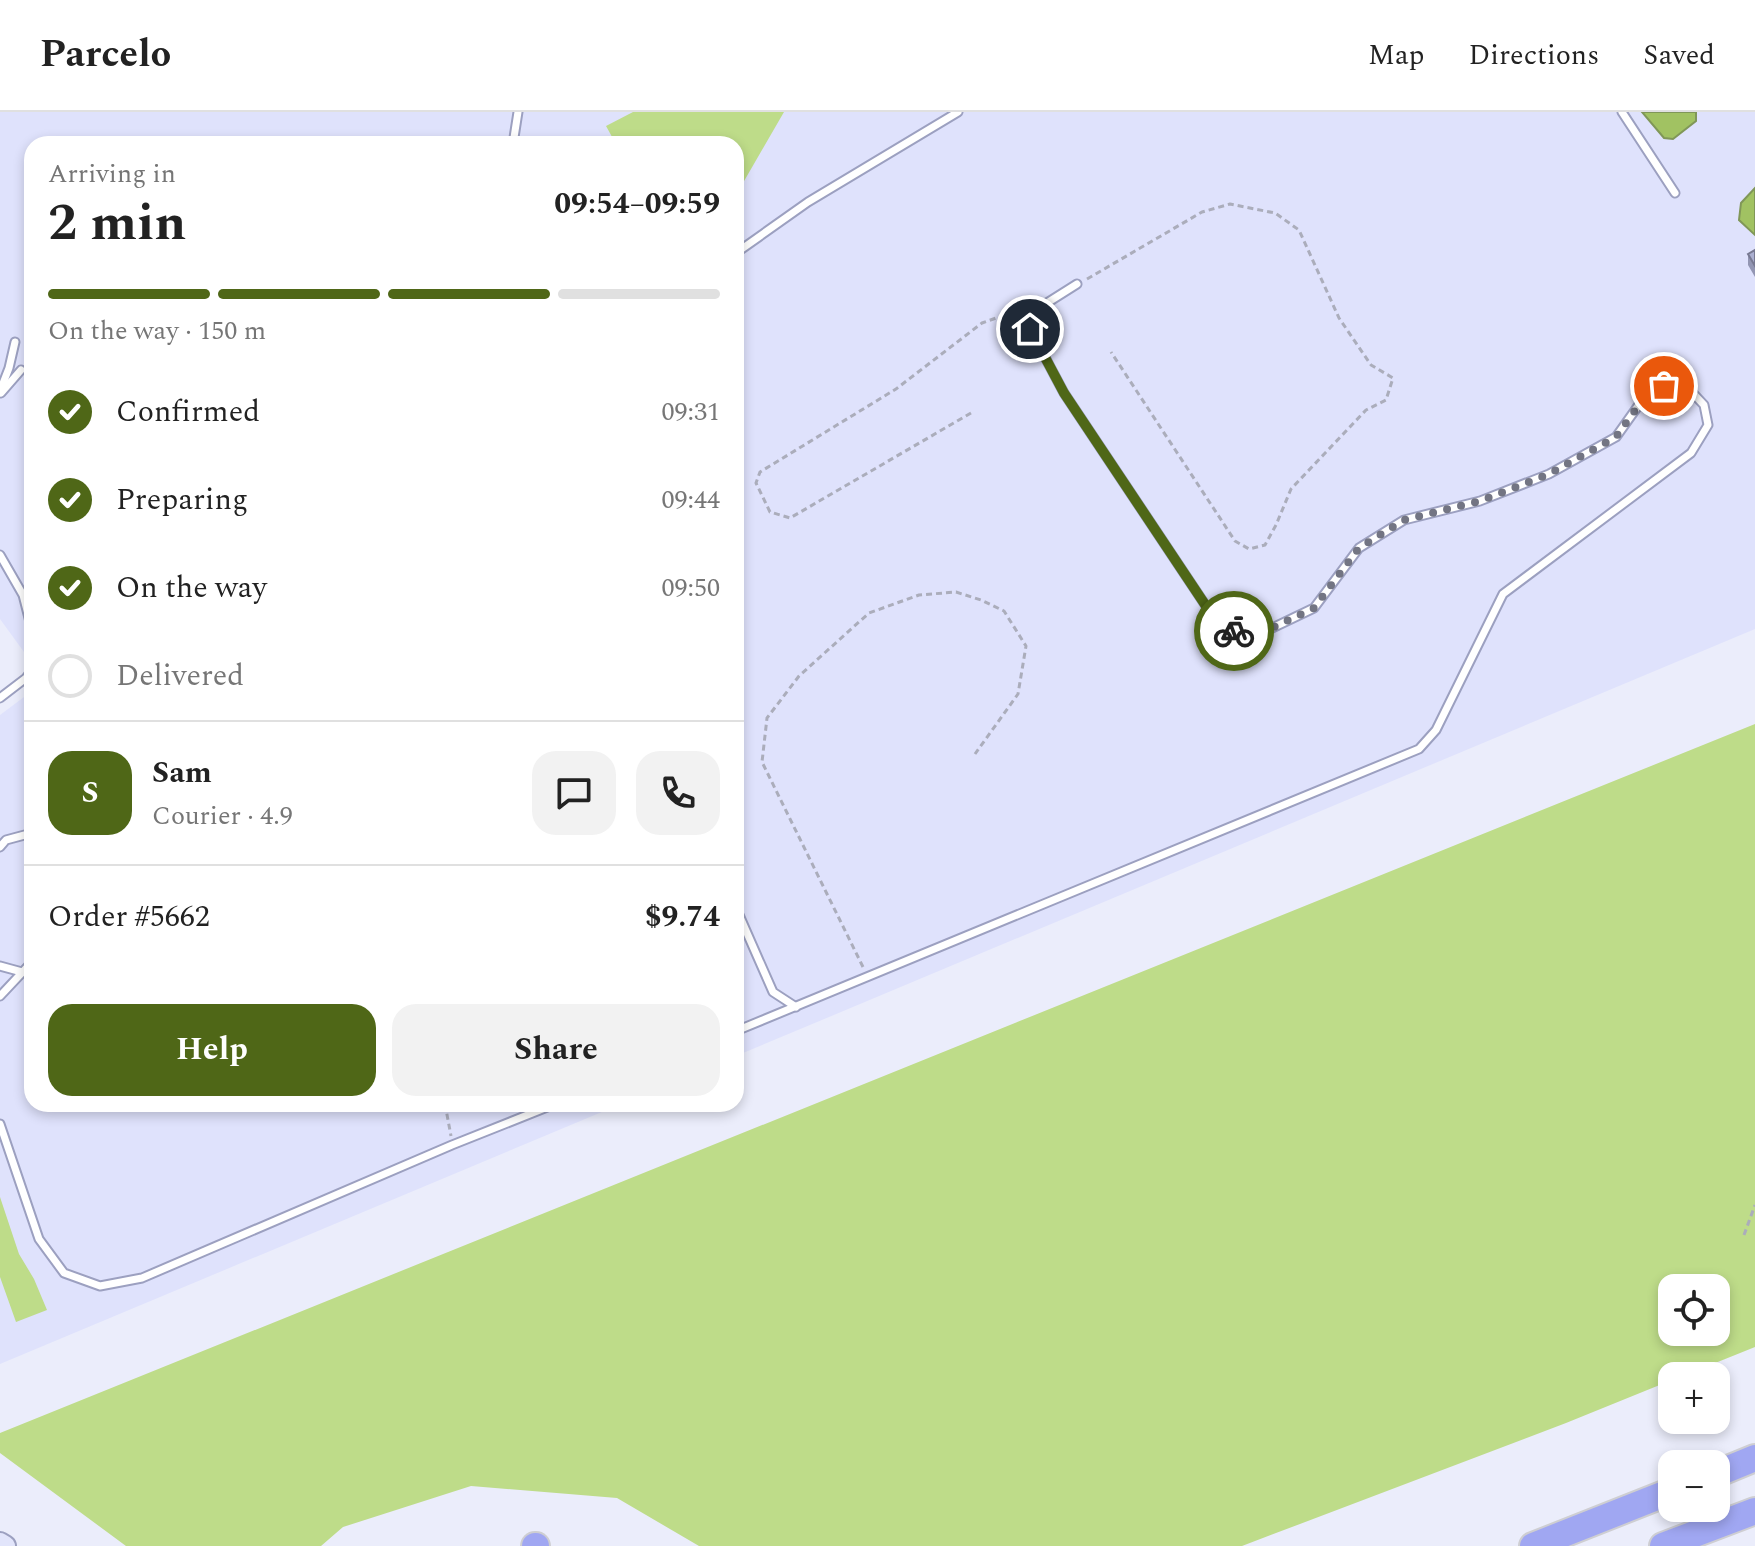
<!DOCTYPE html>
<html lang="en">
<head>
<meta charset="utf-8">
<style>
	:root { --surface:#fff; --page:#f2f2f2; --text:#222; --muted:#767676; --line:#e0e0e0; --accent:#4f6717 }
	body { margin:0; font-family:Spectral,serif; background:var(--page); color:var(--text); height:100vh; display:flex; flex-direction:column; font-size:30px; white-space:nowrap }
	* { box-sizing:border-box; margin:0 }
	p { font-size:26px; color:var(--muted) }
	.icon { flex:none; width:44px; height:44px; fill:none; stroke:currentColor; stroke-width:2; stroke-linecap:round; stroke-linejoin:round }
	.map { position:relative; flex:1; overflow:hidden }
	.side { position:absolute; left:24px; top:24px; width:720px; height:976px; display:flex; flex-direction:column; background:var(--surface); border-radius:24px; box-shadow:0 4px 12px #0003 }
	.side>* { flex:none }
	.fabs { position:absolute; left:1658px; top:1162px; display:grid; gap:16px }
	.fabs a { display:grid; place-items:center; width:72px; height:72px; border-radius:16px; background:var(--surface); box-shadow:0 4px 12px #0003; font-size:40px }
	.pin { position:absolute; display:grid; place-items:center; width:68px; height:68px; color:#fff; margin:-34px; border:4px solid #fff; border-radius:50%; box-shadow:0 2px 8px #0007 }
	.courier { position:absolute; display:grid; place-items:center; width:80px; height:80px; margin:-40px; border:6px solid #4f6717; border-radius:50%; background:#fff; color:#222; box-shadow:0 2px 10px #0007 }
	.headline em { font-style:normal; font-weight:700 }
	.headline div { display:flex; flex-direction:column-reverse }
	.headline { display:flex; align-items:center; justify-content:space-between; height:136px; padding:0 24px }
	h1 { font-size:52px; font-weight:700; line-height:60px }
	.bar { display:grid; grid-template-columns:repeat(4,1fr); gap:12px 8px; align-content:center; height:96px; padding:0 24px }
	.bar i { height:10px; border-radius:6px; background:var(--line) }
	.bar .on { background:var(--accent) }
	.bar p { grid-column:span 4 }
	.line { display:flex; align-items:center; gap:20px; padding:0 24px; border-top:2px solid var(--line) }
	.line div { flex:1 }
	.round { display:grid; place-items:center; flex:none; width:84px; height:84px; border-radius:24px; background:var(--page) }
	ol { padding:0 24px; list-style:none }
	li { display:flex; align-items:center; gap:24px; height:88px }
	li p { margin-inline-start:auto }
	li .icon { padding:8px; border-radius:50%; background:var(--accent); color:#fff; stroke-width:4 }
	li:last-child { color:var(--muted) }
	li i { width:44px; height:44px; border:4px solid var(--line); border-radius:50% }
	.action { display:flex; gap:16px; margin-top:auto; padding:16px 24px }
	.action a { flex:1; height:92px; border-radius:24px; background:var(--accent); color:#fff; font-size:32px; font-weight:700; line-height:92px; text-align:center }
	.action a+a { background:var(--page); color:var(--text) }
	header { display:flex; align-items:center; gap:48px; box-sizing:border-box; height:112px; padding:0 40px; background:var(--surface); border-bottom:2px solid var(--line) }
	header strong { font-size:38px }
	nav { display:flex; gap:44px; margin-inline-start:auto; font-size:28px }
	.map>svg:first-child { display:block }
	.built { fill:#dfe2fc }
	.green { fill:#bedc89; fill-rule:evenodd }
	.water { fill:#a1c262; stroke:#809758; stroke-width:2 }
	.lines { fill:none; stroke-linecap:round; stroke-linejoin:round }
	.lane-casing { stroke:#9ca0c0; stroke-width:11 }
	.secondary-casing { stroke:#9ca0c0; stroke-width:24 }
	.highway-casing { stroke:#ceced2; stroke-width:30 }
	.path { stroke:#abadbb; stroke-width:3; stroke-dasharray:6 4; stroke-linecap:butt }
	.lane { stroke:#fff; stroke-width:7 }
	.secondary { stroke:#e2e5fb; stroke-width:20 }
	.highway { stroke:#a0a7f2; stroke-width:26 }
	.wall { fill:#9396b3 }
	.building { fill:#abafd0; stroke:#787a92; stroke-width:2 }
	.done { stroke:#737583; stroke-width:8; stroke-dasharray:0 14.4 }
	.route { stroke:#4f6717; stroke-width:10 }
</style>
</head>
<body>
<header>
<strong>Parcelo</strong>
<nav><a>Map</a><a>Directions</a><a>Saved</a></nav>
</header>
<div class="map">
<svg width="1755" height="1434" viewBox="0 0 1755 1434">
	<rect width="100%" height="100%" fill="#ebedfb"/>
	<g class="built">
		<path d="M0,0H1755V517L736,944V32H32V551L0,507Z"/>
		<path d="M32,579V992H621L0,1252V603Z"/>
	</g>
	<g class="green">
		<path d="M633,0H784L736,83V32H616L606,14Z"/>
		<path d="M1755,612V1235L1683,1264H1672V1268L1566,1311L1242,1434H699L617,1386L471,1374L343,1415L321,1434H126L0,1341V1321ZM1716,1176V1220H1672V1176Z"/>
		<path d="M0,1085L19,1142L34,1167L47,1198L16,1210L0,1165Z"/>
	</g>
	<g class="water">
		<path d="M1642,0H1696V9L1673,27L1664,26Z"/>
		<path d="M1755,76V123L1739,108L1741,91Z"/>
	</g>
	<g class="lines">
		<defs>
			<g id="lane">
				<path d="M1622,0L1675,81"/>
				<path d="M513,32L518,0"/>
				<path d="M736,141L808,90L958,0"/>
				<path d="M0,279L9,256L15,230"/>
				<path d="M1,281L21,258"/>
				<path d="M0,443L23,483L32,518"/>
				<path d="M0,586L26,566L32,558"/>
				<path d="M0,735L6,728L32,721"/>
				<path d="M736,796L773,880L796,895"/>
				<path d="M0,854L22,860"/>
				<path d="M0,884L32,850"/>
				<path d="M736,919L1419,637L1436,618L1503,482L1691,341L1708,313L1704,293L1688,276L1664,274L1643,287L1616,325L1549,362L1480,389L1404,408L1359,436L1314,496L1268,518L1239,523L1206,494L1064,281L1030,217L1039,196L1077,172"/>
				<path d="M0,1012L39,1127L64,1161L100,1174L142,1166L452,1033L555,992"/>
			</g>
			<path id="secondary" d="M0,1431L5,1434"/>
			<g id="highway">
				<path d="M1716,1362L1755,1346"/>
				<path d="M535,1434H536"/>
				<path d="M1533,1434L1672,1379"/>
				<path d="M1663,1434L1755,1399"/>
			</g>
		</defs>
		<use href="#lane" class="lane-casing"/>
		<use href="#secondary" class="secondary-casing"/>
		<use href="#highway" class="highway-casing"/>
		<g class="path">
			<path d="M1087,167L1202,100L1230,92L1275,101L1299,118L1339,206L1371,253L1393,266L1386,288L1366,298L1291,377L1276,413L1265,433L1249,437L1235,429L1111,240"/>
			<path d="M971,301L790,406L770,400L756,371L760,360L896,277L982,211L996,206L1019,213"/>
			<path d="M863,855L762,650L767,606L799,564L869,501L919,483L956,480L981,488L1004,499L1026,534L1018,582L975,642"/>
			<path d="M445,992L451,1024"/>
			<path d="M1744,1123L1755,1093"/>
		</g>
		<use href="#lane" class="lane"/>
		<use href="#secondary" class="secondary"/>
		<use href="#highway" class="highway"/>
	</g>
	<path class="wall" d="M1755,138V165L1748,153V142Z"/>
	<path class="building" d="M1755,138V154L1748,142Z"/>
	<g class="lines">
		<path class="done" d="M1234,519L1239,523L1268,518L1314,496L1359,436L1404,408L1480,389L1549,362L1616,325L1643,287L1664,274"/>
		<path class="route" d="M1030,217L1064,281L1206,494L1234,519"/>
	</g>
</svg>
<div class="fabs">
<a><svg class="icon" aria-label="locate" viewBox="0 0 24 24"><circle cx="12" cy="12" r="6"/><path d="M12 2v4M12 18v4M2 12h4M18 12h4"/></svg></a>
<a>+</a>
<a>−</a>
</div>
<div class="pin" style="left:1664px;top:274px;background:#ea580c"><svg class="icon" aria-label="bag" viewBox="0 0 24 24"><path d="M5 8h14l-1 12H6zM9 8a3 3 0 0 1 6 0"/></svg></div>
<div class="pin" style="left:1030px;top:217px;background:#1f2937"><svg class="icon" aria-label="home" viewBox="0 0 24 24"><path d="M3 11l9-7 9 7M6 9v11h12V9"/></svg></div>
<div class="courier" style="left:1234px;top:519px"><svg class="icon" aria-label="bike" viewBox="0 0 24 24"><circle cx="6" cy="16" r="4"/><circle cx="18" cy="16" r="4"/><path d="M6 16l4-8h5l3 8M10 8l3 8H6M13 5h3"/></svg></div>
<section class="side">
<div class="headline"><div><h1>2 min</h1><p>Arriving in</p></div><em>09:54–09:59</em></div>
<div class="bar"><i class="on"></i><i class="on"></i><i class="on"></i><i></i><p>On the way · 150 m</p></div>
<ol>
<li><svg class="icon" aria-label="check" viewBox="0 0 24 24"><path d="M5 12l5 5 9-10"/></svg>Confirmed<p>09:31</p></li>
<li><svg class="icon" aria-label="check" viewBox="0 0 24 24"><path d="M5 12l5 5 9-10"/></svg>Preparing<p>09:44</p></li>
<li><svg class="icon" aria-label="check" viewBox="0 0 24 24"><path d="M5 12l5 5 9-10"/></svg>On the way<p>09:50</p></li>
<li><i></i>Delivered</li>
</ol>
<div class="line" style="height:144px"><b class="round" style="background:var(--accent);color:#fff">S</b><div><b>Sam</b><p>Courier · 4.9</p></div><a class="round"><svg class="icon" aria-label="chat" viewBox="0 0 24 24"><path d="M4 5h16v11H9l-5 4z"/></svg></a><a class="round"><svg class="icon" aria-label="phone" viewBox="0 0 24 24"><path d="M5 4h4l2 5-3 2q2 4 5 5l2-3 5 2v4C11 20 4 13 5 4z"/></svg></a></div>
<div class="line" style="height:104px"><div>Order #5662</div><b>$9.74</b></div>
<div class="action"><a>Help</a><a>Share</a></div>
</section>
</div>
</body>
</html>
